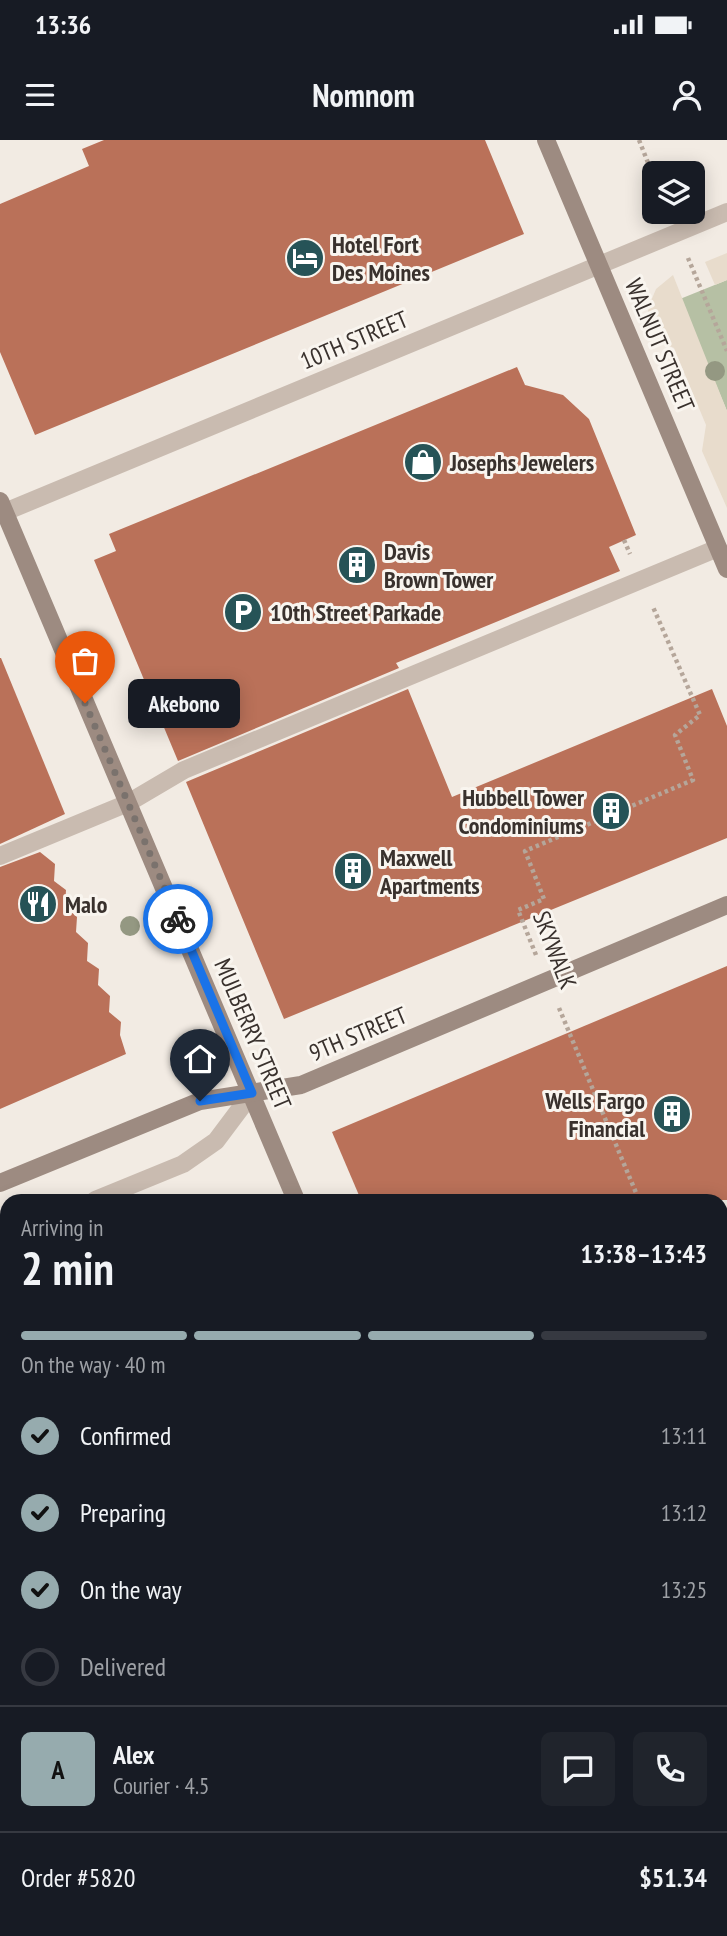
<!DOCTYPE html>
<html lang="en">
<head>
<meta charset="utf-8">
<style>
	:root { --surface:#171b24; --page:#20242c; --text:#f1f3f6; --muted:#9ea1a6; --line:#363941; --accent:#96abae }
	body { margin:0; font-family:"PT Sans Narrow",sans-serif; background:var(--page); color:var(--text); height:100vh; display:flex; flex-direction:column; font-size:26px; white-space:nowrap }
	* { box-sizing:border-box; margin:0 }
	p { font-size:23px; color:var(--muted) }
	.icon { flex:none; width:38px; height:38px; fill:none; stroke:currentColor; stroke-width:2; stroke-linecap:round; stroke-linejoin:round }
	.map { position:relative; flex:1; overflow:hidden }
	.details { position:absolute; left:0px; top:1054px; width:728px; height:744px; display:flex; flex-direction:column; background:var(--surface); border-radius:21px 21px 0 0; box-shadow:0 4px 18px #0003 }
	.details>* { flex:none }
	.fabs { position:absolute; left:642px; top:21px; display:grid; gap:14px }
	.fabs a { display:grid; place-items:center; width:63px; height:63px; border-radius:10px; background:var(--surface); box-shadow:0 4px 18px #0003; font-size:35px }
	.pin { position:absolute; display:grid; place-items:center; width:60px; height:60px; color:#fff; margin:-72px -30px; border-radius:50% 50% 50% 0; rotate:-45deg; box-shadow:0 0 7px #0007 }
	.pin .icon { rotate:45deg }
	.courier { position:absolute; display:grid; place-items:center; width:70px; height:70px; margin:-35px; border:5px solid #1a73e8; border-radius:50%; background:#fff; color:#222; box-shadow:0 2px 9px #0007 }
	.bubble { position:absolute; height:49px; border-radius:10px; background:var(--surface); box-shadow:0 4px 18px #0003; font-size:23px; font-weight:600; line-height:49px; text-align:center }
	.summary em { font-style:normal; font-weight:600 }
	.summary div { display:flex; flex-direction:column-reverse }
	.summary { display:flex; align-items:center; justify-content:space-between; height:119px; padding:0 21px }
	h1 { font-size:46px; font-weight:600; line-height:52px }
	.bar { display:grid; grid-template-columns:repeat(4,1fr); gap:10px 7px; align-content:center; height:84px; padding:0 21px }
	.bar i { height:9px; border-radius:5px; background:var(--line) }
	.bar .selected { background:var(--accent) }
	.bar p { grid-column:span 4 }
	.line { display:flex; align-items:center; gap:18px; padding:0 21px; border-top:2px solid var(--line) }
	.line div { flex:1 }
	.round { display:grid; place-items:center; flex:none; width:74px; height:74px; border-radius:10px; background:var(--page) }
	ol { padding:0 21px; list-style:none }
	li { display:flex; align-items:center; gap:21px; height:77px }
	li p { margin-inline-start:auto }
	li .icon { padding:7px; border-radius:50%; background:var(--accent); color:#111; stroke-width:4 }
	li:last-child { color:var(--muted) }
	li i { width:38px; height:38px; border:4px solid var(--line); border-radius:50% }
	.status { display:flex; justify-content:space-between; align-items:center; height:49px; padding:0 35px; background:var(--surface); direction:ltr }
	.status svg { height:19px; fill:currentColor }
	header { display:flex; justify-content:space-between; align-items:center; height:91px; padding:0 21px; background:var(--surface); font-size:32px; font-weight:600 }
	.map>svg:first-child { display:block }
	.green { fill:#b6c0a4 }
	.plaza { fill:#e8dccc }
	.building { fill:#ba7159 }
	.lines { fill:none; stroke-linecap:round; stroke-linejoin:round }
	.path { stroke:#b5a69a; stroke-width:4.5; stroke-dasharray:3.5 3.5; stroke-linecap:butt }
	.lane { stroke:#c9bbb0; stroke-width:18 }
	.street { stroke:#c9bbb0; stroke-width:18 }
	.secondary { stroke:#9d8b81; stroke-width:18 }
	.tree { fill:#949882 }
	.done { stroke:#7a726d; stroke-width:7; stroke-dasharray:0 12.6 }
	.route { stroke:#1a73e8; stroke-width:9 }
	.labels { text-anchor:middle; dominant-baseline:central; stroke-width:6; stroke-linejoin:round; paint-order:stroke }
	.poi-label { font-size:24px; font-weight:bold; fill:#39312d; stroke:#f9f5ef; text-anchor:start }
	.street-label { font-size:24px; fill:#39312d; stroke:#f9f5ef }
</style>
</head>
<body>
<div class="status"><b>13:36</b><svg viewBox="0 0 49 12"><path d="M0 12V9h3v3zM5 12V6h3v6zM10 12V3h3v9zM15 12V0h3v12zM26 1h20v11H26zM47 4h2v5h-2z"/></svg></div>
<header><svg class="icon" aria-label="menu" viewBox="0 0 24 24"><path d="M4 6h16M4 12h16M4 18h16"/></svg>Nomnom<svg class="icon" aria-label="person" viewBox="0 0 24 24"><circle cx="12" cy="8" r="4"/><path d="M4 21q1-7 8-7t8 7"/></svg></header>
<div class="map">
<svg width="727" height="1796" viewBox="0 0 727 1796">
	<rect width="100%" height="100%" fill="#f2ebe3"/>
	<g class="green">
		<path d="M727,140V271L680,159Z"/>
		<path d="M7,1381V1443L0,1446V1384Z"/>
	</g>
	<g class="plaza">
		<path d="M727,113V140L715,145L705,122Z"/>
		<path d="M673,135L727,271V368L702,311L706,285L674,208L656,200L650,189L648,171L651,161L656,149Z"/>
		<path d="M20,1790H137L123,1796H6Z"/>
	</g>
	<g class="building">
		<path d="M104,0H485L524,94L35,295L0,212V64L89,26L82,9Z"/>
		<path d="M517,227L525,245L563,255L589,279L636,395L609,407L620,431L396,523L399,528L178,621L94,420L116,411L109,394Z"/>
		<path d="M1,518L65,674L0,704V518Z"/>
		<path d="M408,549L452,657L712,549L727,586V698L284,879L186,642Z"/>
		<path d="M40,712L55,724L54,741L66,750L65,767L77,777L76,792L88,803L87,821L99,829L98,845L110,856L109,872L121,882L120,895L126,914L0,969V727Z"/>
		<path d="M727,826V1060H361L332,992Z"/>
	</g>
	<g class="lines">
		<g class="path">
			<path d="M639,0L654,38"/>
			<path d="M688,118L727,211"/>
			<path d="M624,400L630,414"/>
			<path d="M536,815L518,770L544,759L525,711L693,640L675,595L700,575L653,467"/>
			<path d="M559,868L639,1060"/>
			<path d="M721,1255L727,1269"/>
		</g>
		<path class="lane" d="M0,716L128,663L184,630L718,408"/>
		<g class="street">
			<path d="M0,374L727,72"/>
			<path d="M95,1060L183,1024L216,1001L252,953"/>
			<path d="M0,1100L7,1097"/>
			<path d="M0,1716L7,1713"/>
		</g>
		<g class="secondary">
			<path d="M546,0L727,429"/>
			<path d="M0,361L296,1060"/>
			<path d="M0,1043L200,961L301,945L727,765"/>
			<path d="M721,1465L727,1463"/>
			<path d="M0,1766L7,1763"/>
			<path d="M604,1790L607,1796"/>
		</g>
	</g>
	<g class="tree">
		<circle cx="715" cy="231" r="10"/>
		<circle cx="130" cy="786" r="10"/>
	</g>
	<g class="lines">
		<path class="done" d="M85,563L178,779"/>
		<path class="route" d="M178,779L252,953L200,961"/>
	</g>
	<defs>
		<symbol id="hotel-disc" viewBox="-11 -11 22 22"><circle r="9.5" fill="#265357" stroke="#f9f5ef"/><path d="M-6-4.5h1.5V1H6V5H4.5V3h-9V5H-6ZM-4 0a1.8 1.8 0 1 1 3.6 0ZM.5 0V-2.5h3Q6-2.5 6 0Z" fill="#fff"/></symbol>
		<symbol id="shop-disc" viewBox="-11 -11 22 22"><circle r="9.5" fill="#265357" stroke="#f9f5ef"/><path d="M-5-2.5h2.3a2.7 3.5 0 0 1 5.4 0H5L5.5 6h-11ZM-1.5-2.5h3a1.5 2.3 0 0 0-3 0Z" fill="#fff"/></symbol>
		<symbol id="building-disc" viewBox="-11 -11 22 22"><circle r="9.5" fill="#265357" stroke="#f9f5ef"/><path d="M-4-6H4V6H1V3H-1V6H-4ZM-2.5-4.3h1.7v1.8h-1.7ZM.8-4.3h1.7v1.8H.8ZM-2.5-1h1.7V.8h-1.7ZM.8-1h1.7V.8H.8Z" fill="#fff"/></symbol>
		<symbol id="parking-disc" viewBox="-11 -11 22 22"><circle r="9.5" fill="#265357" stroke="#f9f5ef"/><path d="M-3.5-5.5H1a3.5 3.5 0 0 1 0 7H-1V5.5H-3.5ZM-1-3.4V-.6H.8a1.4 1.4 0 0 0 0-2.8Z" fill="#fff"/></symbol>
		<symbol id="restaurant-disc" viewBox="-11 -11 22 22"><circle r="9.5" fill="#265357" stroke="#f9f5ef"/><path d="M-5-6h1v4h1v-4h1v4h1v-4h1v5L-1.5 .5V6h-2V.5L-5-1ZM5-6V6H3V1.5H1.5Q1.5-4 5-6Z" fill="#fff"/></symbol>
	</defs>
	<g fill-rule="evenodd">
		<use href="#hotel-disc" x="283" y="96" width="44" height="44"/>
		<use href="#shop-disc" x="401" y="300" width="44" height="44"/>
		<use href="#building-disc" x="335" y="403" width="44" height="44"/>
		<use href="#parking-disc" x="221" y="450" width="44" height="44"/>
		<use href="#building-disc" x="589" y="649" width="44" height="44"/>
		<use href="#building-disc" x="331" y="709" width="44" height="44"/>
		<use href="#restaurant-disc" x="16" y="742" width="44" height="44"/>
		<use href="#building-disc" x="650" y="952" width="44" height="44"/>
	</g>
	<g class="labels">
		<g class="poi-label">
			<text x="332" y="104">Hotel Fort<tspan x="332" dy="28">Des Moines</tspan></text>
			<text x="450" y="322">Josephs Jewelers</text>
			<text x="384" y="411">Davis<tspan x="384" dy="28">Brown Tower</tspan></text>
			<text x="270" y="472">10th Street Parkade</text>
			<text x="584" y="657" text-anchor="end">Hubbell Tower<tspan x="584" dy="28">Condominiums</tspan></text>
			<text x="380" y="717">Maxwell<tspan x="380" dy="28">Apartments</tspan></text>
			<text x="65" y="764">Malo</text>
			<text x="645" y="960" text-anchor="end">Wells Fargo<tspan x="645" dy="28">Financial</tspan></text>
		</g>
		<g class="street-label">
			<text transform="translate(354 200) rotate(-23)">10TH STREET</text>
			<text transform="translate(660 205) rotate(67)">WALNUT STREET</text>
			<text transform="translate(555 810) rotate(69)">SKYWALK</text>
			<text transform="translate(253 894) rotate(67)">MULBERRY STREET</text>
			<text transform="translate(358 894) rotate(-23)">9TH STREET</text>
		</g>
	</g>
</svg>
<div class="fabs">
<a><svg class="icon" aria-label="layers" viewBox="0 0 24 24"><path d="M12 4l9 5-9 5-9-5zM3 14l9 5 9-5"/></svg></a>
</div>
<div class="pin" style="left:85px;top:563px;background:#ea580c"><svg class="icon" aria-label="bag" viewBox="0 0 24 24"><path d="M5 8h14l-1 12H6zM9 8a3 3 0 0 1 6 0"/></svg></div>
<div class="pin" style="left:200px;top:961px;background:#1f2937"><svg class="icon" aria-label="home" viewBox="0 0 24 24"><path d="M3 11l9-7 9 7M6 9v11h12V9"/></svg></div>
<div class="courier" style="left:178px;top:779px"><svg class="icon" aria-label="bike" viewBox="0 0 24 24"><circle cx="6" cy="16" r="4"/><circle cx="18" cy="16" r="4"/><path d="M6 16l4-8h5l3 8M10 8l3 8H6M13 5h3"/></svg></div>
<div class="bubble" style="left:128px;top:539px;width:112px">Akebono</div>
<section class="details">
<div class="summary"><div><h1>2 min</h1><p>Arriving in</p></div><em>13:38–13:43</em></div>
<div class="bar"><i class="selected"></i><i class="selected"></i><i class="selected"></i><i></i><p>On the way · 40 m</p></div>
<ol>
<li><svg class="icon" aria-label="check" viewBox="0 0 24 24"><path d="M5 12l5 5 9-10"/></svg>Confirmed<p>13:11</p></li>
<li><svg class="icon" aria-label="check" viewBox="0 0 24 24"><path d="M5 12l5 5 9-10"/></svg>Preparing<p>13:12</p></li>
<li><svg class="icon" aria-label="check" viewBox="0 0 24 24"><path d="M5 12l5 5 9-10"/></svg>On the way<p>13:25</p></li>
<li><i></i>Delivered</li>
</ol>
<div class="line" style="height:126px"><b class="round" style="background:var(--accent);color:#111">A</b><div><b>Alex</b><p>Courier · 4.5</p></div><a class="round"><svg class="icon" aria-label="chat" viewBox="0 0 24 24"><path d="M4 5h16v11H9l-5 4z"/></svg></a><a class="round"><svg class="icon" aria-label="phone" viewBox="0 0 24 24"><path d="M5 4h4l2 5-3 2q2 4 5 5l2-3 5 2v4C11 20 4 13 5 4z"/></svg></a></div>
<div class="line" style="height:91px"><div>Order #5820</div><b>$51.34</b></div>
</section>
</div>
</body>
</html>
